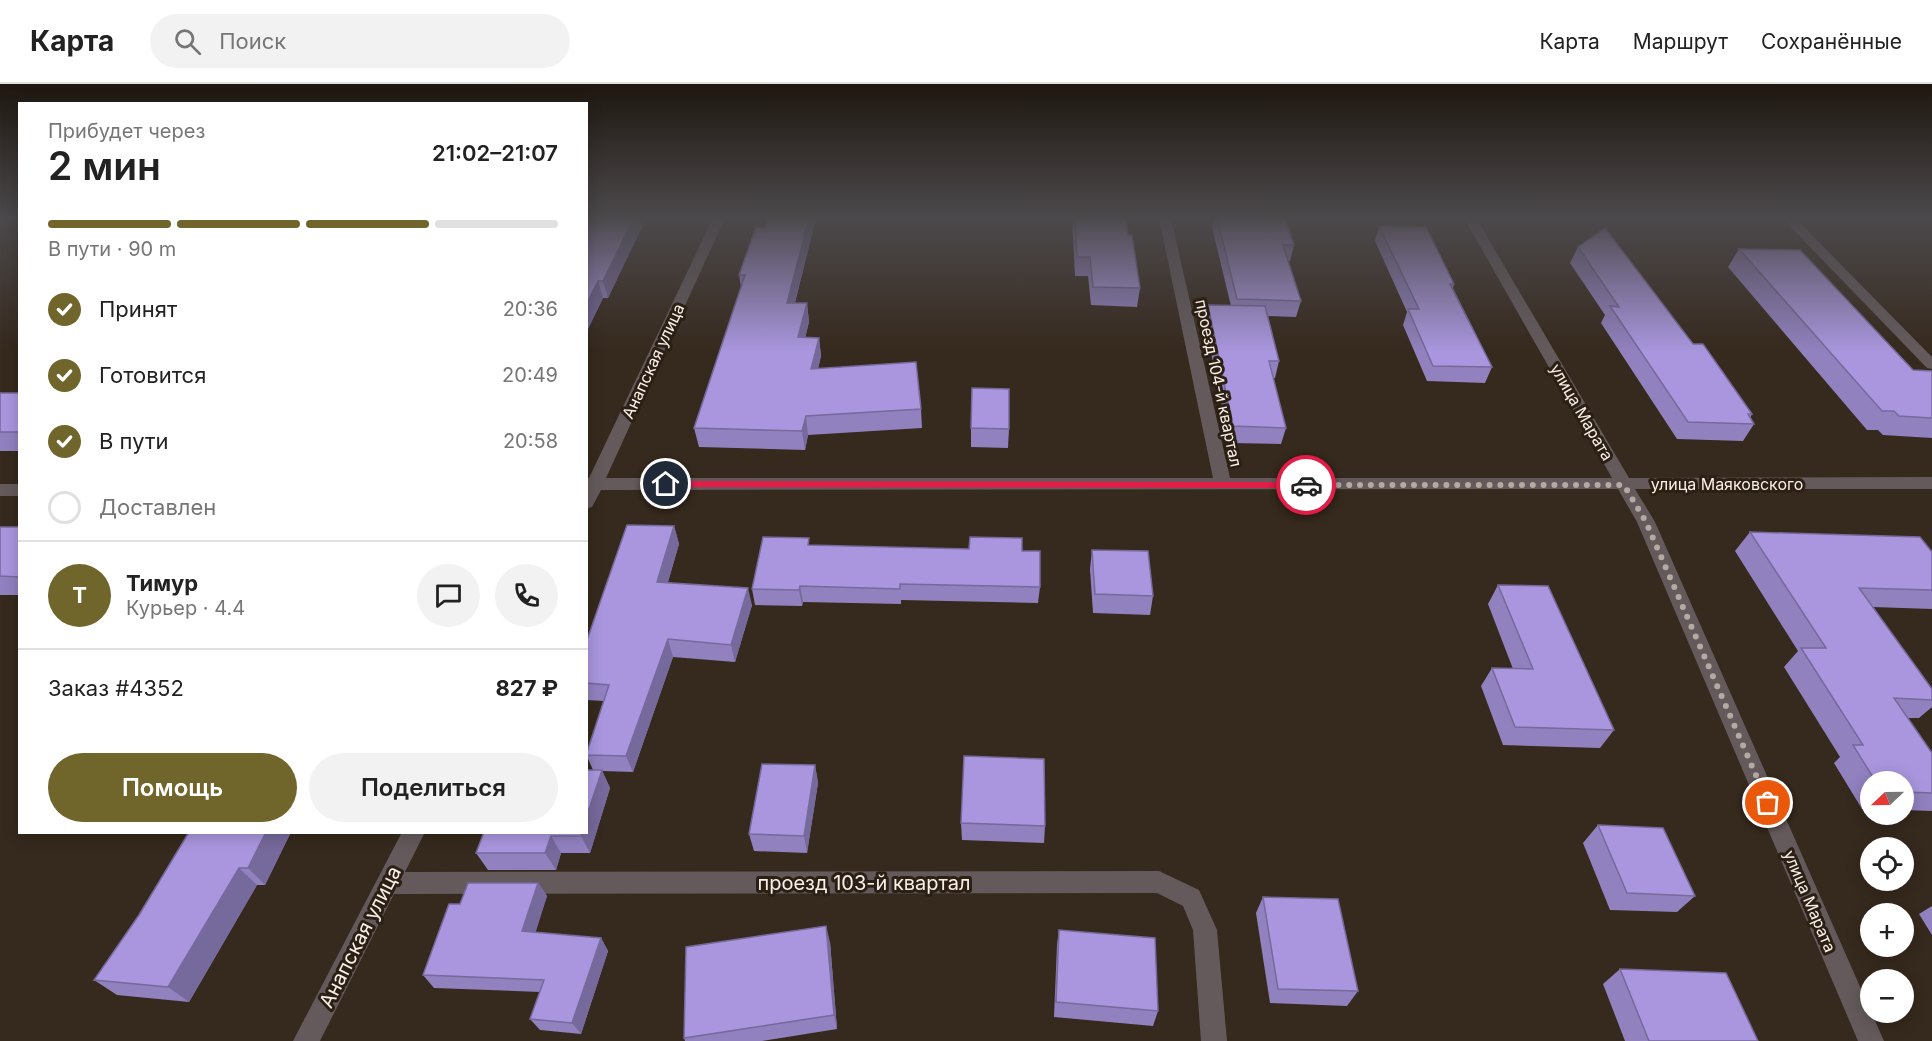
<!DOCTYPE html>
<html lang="ru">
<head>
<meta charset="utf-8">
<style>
	:root { --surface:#fff; --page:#f2f2f2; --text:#222; --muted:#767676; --line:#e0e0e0; --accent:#70662b }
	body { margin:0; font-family:Inter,sans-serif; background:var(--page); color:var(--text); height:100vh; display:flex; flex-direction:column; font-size:22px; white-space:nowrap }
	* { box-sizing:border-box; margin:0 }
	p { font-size:20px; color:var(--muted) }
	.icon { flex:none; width:33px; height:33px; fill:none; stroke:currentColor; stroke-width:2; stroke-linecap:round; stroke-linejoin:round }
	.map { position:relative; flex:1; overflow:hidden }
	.drawer { position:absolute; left:18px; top:18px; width:570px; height:732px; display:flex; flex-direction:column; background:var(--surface); border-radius:0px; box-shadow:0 3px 15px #0003 }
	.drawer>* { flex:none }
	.needle { width:39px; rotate:248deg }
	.buttons { position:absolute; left:1860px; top:687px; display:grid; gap:12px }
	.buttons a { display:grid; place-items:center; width:54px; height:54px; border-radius:50%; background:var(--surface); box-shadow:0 3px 15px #0003; font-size:30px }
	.pin { position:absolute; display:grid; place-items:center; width:51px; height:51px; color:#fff; margin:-26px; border:3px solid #fff; border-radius:50%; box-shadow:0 2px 6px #0007 }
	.courier { position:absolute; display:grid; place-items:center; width:60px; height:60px; margin:-30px; border:4px solid #e11d48; border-radius:50%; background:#fff; color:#222; box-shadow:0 2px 8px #0007 }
	.summary em { font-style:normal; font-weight:600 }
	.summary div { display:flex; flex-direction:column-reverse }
	.summary { display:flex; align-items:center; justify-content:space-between; height:102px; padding:0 30px }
	h1 { font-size:39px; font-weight:600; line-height:45px }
	.bar { display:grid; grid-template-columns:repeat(4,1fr); gap:9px 6px; align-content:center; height:72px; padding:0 30px }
	.bar i { height:8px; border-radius:4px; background:var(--line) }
	.bar .current { background:var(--accent) }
	.bar p { grid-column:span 4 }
	.line { display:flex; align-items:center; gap:15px; padding:0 30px; border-top:2px solid var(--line) }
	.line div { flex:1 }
	.round { display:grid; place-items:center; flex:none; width:63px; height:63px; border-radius:32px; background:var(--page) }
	ol { padding:0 30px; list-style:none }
	li { display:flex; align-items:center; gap:18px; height:66px }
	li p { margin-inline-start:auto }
	li .icon { padding:6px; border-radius:50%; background:var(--accent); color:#fff; stroke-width:4 }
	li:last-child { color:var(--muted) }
	li i { width:33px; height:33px; border:3px solid var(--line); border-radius:50% }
	.cta { display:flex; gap:12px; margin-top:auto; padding:12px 30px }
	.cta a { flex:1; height:69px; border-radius:36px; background:var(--accent); color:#fff; font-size:24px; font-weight:600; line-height:69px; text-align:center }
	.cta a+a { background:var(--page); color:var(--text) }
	header { display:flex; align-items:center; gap:36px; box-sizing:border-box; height:84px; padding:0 30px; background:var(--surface); border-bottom:2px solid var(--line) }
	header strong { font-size:28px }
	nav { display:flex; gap:33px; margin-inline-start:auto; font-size:21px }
	.search { width:420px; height:54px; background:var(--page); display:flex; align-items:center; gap:15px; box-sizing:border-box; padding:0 21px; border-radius:33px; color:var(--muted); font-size:22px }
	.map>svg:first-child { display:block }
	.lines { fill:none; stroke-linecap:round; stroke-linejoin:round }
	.minor { fill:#645a5c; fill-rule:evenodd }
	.wall { fill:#9181bf }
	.shaded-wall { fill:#76699b }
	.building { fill:#a996de; stroke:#76699b; stroke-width:1.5 }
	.route { fill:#e11d48 }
	.done { stroke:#b5aaa1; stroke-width:6; stroke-dasharray:0 10.8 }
	.labels { text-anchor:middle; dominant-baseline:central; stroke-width:6; stroke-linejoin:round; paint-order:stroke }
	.street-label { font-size:16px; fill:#f9f0e8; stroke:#2c1f14 }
	.near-street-label { font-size:20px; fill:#f9f0e8; stroke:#2c1f14 }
</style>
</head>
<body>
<header>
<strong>Карта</strong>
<div class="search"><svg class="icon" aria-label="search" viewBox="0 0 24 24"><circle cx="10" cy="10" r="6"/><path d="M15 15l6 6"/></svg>Поиск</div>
<nav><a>Карта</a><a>Маршрут</a><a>Сохранённые</a></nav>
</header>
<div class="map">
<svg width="1932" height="957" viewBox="0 0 1932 957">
	<rect width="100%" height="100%" fill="#36291d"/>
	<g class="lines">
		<g class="minor">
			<path d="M713,134H725L606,394H1213L1159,134H1171L1230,394H1612L1464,134H1476L1629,394L1932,393V405H1635L1655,438L1884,957H1858L1637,438L1618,405L601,406L592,423L586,425V394H589Z"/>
			<path d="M1782,134H1795L1932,273V285L1927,284Z"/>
			<rect x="0" y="400" width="20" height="12"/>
			<path d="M402,748H425L405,788L1159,787L1199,806L1217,846L1227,957H1201L1193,846L1183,822L1157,809L394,810L320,957H293Z"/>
		</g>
	</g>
	<g class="wall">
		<path d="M586,134H646L608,214H603L586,249Z"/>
		<path d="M768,134H816L795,219H807L809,238L805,253L819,254L821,272L818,284L921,325L922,344L808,351L805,366L699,363L694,344L741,203L739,191L765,144Z"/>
		<path d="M1072,134H1126L1128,151L1140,204L1137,223L1091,221L1088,192H1075Z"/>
		<path d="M1214,134H1285L1294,161L1290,177H1288L1301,217L1296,233L1268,232L1279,277L1275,294H1273L1286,344L1281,360L1229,359L1205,238L1208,221L1231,222L1212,143Z"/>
		<path d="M1379,142L1454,200L1453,204L1492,283L1485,299L1427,297L1403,241L1407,228L1375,157Z"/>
		<path d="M1578,163L1693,260L1752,330L1750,334L1754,340L1743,357L1677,355L1601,239L1605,231L1570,179Z"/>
		<path d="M1739,165L1913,286L1932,287V354L1883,351L1878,346H1867L1728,183Z"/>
		<rect x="0" y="309" width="20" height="58"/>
		<path d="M971,344L1009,345L1008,364L971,363Z"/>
		<path d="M674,442L679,460L668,498L752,521L735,578L673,573L633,688L602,687L610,704L590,769H561L556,786H488L476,769L593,686L586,670L604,617L586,616V553H588Z"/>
		<rect x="0" y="443" width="20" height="68"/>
		<path d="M1750,448L1932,468V525L1873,523L1932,605V623L1919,634H1908L1932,669V727L1904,726V698H1870V725H1862L1834,679L1840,673L1784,583L1798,567L1735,467Z"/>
		<path d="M810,461L1022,467L1040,503L1038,519L901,516V520L803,518L802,522L755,521L752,505Z"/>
		<path d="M1092,466L1153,512L1150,531L1093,529L1090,485Z"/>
		<path d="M1498,501L1614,646L1600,664L1503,661L1481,602L1492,584L1513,585L1488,520Z"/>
		<path d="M815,681L818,699L807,769L754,767L749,750Z"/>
		<path d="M961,739L1045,742L1044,759L962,756Z"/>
		<path d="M1598,741L1695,812L1677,828L1610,826L1583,759Z"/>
		<path d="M291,748L265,801H257L189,918L117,911L94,896L139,831Z"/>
		<path d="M538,799L547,812L535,848L601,854L608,867L581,950L540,946L530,935L540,908L434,904L423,891L460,820Z"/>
		<path d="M1263,813L1358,907L1347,922L1270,919L1256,829Z"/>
		<path d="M1932,822V851L1919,830Z"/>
		<path d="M1059,846L1158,927L1153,942L1054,933L1057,861Z"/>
		<path d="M830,858L837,945L762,957H685L684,954Z"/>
		<path d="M1620,885L1758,957H1625L1603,900Z"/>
	</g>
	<g class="shaded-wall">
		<path d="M634,134H646L608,214L603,197Z"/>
		<path d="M809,134H816L790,237L787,219Z"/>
		<path d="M598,197L603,214L586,249V221Z"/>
		<path d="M807,219L809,238L801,272L798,253Z"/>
		<path d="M819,254L821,272L814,303L811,285Z"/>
		<path d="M806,332L808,351L805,366L802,347Z"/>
		<path d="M674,442L679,460L663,515L657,498Z"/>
		<path d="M800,502L803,518L802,522L799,506Z"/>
		<path d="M748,504L752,521L735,578L731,561Z"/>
		<path d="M668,555L673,573L633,688L626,672Z"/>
		<path d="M815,681L818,699L807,769L804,752Z"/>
		<path d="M602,686L610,704L590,769L581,752L582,748H586V734Z"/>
		<path d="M266,748H291L265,801L248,784Z"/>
		<path d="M551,752L561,769L556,786L545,769Z"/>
		<path d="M239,784L257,801L189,918L168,903Z"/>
		<path d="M538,799L547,812L532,860L522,847Z"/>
		<path d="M826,842L830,858L837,945L834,931Z"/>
		<path d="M601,854L608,867L581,950L572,939Z"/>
	</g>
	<g class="building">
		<path d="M593,134H634L603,197H598L586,221V144Z"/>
		<path d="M768,134H809L787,219H807L798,253L819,254L811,285L916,278L921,325L806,332L802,347L694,344L745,191H739L756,143L765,144Z"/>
		<path d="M1075,134H1126L1128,151H1132L1140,204L1093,203L1090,173H1077Z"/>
		<path d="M1217,134H1285L1294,161H1283L1301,217L1237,215Z"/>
		<path d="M1379,142L1426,143L1454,200H1450L1492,283L1433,282L1408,225H1419Z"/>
		<path d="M1605,144L1693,260H1703L1752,330H1748L1754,340L1688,338L1610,222L1619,223L1578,163Z"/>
		<path d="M1739,165L1800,166L1913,286L1932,287V334L1899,332L1894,327H1882Z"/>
		<path d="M1208,221L1265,222L1279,277H1269L1286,344L1233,342Z"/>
		<path d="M972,304L1009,305V345L971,344Z"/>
		<rect x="0" y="309" width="20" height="39"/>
		<path d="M627,441L674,442L657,498L748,504L731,561L668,555L626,672L586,671L609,601L586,599V553H588Z"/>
		<path d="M0,443H20V493L0,492Z"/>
		<path d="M1750,448L1920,453L1932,468V506L1859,504L1932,605V616L1894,614L1932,669V709L1904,708V698H1876L1853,661H1863L1801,564H1826Z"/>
		<path d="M763,453L809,454L808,461L969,465L970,453L1022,454V467H1040V503L900,500V505L800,502L799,506L752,505Z"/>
		<path d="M1092,466L1148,467L1153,512L1095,510Z"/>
		<path d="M1498,501L1548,502L1614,646L1515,643L1492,584L1533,585Z"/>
		<path d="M964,672L1044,675L1045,742L961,739Z"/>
		<path d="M762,680L815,681L804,752L749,750Z"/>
		<path d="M586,686H602L586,734Z"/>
		<path d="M1598,741L1663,744L1695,812L1627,809Z"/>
		<path d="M189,748H266L248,784H239L168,903L94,896L139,831Z"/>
		<path d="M484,748H582L581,752H551L545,769H476Z"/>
		<path d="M468,799H538L522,847L601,854L572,939L530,935L544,896L423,891L449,820H460Z"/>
		<path d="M1263,813L1338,815L1358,907L1278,905Z"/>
		<path d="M826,842L834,931L684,954L686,863Z"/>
		<path d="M1059,846L1155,854L1158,927L1056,918Z"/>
		<path d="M1620,885L1726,889L1758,957H1649Z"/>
	</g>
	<linearGradient id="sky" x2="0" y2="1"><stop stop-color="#1e1710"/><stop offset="0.5" stop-color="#4c494c"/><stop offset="1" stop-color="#4c494c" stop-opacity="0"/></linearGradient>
	<rect width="1932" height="268" fill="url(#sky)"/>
	<path class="route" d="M666,397L1306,398L1310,401L1306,404L666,403L661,400Z"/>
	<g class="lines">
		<path class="done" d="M1306,401H1624L1646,438L1768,719"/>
	</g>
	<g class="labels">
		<g class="street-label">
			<text transform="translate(653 277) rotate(-65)">Анапская улица</text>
			<text transform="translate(1219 299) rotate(78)">проезд 104-й квартал</text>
			<text transform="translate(1582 328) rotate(60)">улица Марата</text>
			<text x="1727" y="400">улица Маяковского</text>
			<text transform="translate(1810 817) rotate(67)">улица Марата</text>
		</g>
		<g class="near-street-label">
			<text x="864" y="799">проезд 103-й квартал</text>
			<text transform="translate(360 853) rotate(-63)">Анапская улица</text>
		</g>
	</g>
</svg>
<div class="buttons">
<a><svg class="needle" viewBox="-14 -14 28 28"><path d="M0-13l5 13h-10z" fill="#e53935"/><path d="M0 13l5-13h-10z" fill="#767676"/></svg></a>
<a><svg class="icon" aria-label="locate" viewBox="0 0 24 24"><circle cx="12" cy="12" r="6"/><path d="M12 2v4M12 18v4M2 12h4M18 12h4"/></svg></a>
<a>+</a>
<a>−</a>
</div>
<div class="pin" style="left:1768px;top:719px;background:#ea580c"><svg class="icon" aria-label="bag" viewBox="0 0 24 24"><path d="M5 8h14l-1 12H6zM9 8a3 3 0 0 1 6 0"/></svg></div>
<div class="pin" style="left:666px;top:400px;background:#1f2937"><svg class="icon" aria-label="home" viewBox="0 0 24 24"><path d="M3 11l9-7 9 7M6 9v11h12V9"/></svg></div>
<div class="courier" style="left:1306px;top:401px"><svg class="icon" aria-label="car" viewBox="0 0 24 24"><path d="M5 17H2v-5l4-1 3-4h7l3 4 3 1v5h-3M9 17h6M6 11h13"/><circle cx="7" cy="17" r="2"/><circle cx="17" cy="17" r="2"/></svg></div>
<section class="drawer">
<div class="summary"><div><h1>2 мин</h1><p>Прибудет через</p></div><em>21:02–21:07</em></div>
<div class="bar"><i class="current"></i><i class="current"></i><i class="current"></i><i></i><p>В пути · 90 m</p></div>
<ol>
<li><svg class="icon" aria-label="check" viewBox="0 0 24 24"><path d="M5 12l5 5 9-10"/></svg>Принят<p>20:36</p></li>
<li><svg class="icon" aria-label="check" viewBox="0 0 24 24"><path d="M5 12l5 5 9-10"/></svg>Готовится<p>20:49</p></li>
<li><svg class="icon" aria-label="check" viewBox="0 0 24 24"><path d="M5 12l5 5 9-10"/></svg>В пути<p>20:58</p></li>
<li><i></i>Доставлен</li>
</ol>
<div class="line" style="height:108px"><b class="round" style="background:var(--accent);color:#fff">Т</b><div><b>Тимур</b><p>Курьер · 4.4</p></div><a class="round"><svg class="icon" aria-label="chat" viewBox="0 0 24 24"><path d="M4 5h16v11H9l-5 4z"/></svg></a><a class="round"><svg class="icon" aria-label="phone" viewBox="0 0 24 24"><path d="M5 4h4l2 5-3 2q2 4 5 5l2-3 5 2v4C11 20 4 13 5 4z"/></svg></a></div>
<div class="line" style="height:78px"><div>Заказ #4352</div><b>827 ₽</b></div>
<div class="cta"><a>Помощь</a><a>Поделиться</a></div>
</section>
</div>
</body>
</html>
